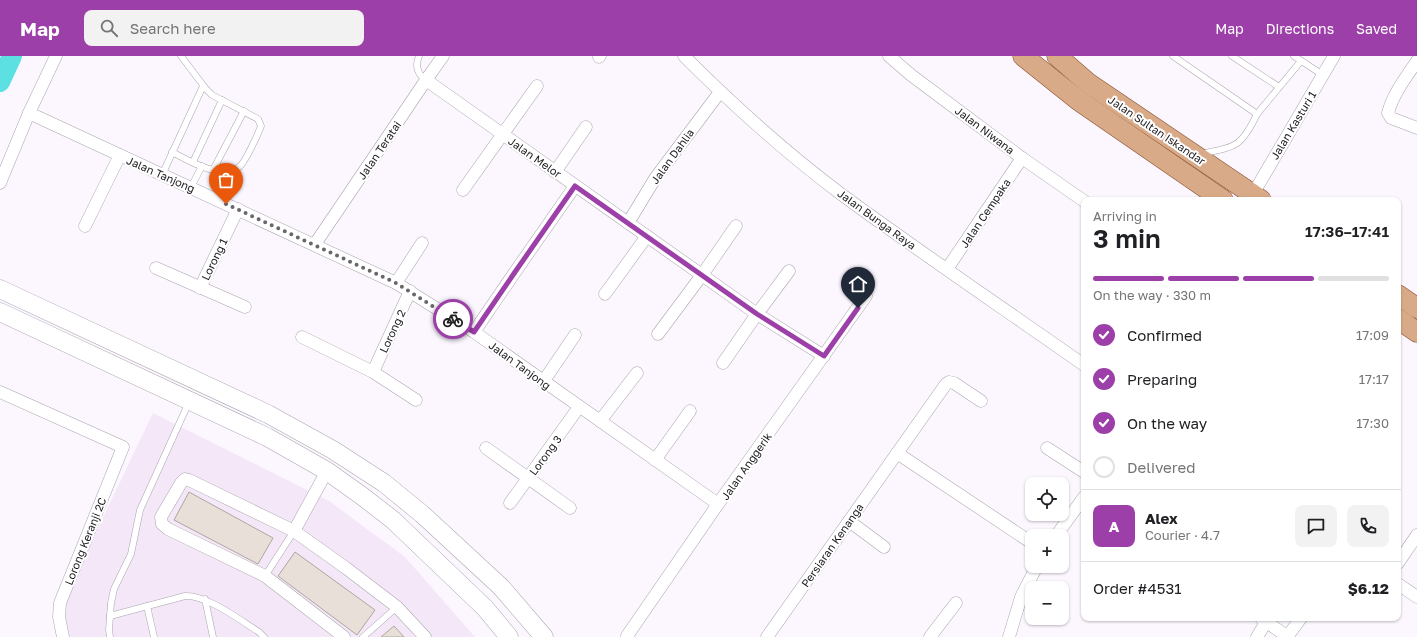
<!DOCTYPE html>
<html lang="en">
<head>
<meta charset="utf-8">
<style>
	:root { --surface:#fff; --page:#f2f2f2; --text:#202124; --muted:#757577; --line:#e0e0e0; --accent:#9d3fa8 }
	body { margin:0; font-family:"Golos Text",sans-serif; background:var(--page); color:var(--text); height:100vh; display:flex; flex-direction:column; font-size:15px; white-space:nowrap }
	* { box-sizing:border-box; margin:0 }
	p { font-size:13px; color:var(--muted) }
	.icon { flex:none; width:22px; height:22px; fill:none; stroke:currentColor; stroke-width:2; stroke-linecap:round; stroke-linejoin:round }
	.map { position:relative; flex:1; overflow:hidden }
	.details { position:absolute; left:1081px; top:141px; width:320px; height:424px; display:flex; flex-direction:column; background:var(--surface); border-radius:8px; box-shadow:0 1px 3px #0004 }
	.details>* { flex:none }
	.tools { position:absolute; left:1025px; top:421px; display:grid; gap:8px }
	.tools a { display:grid; place-items:center; width:44px; height:44px; border-radius:8px; background:var(--surface); box-shadow:0 1px 3px #0004; font-size:20px }
	.pin { position:absolute; display:grid; place-items:center; width:34px; height:34px; color:#fff; margin:-41px -17px; border-radius:50% 50% 50% 0; rotate:-45deg; box-shadow:0 0 4px #0007 }
	.pin .icon { rotate:45deg }
	.courier { position:absolute; display:grid; place-items:center; width:40px; height:40px; margin:-20px; border:3px solid #9d3fa8; border-radius:50%; background:#fff; color:#222; box-shadow:0 1px 5px #0007 }
	.headline em { font-style:normal; font-weight:600 }
	.headline div { display:flex; flex-direction:column-reverse }
	.headline { display:flex; align-items:center; justify-content:space-between; height:68px; padding:0 12px }
	h1 { font-size:26px; font-weight:600; line-height:30px }
	.bar { display:grid; grid-template-columns:repeat(4,1fr); gap:6px 4px; align-content:center; height:48px; padding:0 12px }
	.bar i { height:5px; border-radius:3px; background:var(--line) }
	.bar .selected { background:var(--accent) }
	.bar p { grid-column:span 4 }
	.line { display:flex; align-items:center; gap:10px; padding:0 12px; border-top:1px solid var(--line) }
	.line div { flex:1 }
	.round { display:grid; place-items:center; flex:none; width:42px; height:42px; border-radius:8px; background:var(--page) }
	ol { padding:0 12px; list-style:none }
	li { display:flex; align-items:center; gap:12px; height:44px }
	li p { margin-inline-start:auto }
	li .icon { padding:4px; border-radius:50%; background:var(--accent); color:#fff; stroke-width:4 }
	li:last-child { color:var(--muted) }
	li i { width:22px; height:22px; border:2px solid var(--line); border-radius:50% }
	header { display:flex; align-items:center; gap:24px; box-sizing:border-box; height:56px; padding:0 20px; background:var(--accent); color:#fff }
	header strong { font-size:19px }
	nav { display:flex; gap:22px; margin-inline-start:auto; font-size:14px }
	.search { width:280px; height:36px; background:var(--page); display:flex; align-items:center; gap:10px; box-sizing:border-box; padding:0 14px; border-radius:8px; color:var(--muted); font-size:15px }
	.map>svg:first-child { display:block }
	.built { fill:#f4e8f8 }
	.lines { fill:none; stroke-linecap:round; stroke-linejoin:round }
	.river { stroke:#5de0e2; stroke-width:20 }
	.building { fill:#e8e0d8; stroke:#ada69e }
	.lane-casing { stroke:#aaa4ad; stroke-width:7 }
	.street-casing { stroke:#aaa4ad; stroke-width:13 }
	.secondary-casing { stroke:#aaa4ad; stroke-width:19 }
	.primary-casing { stroke:#86522f; stroke-width:21 }
	.lane { stroke:#fff; stroke-width:6 }
	.street { stroke:#fff; stroke-width:12 }
	.secondary { stroke:#fff; stroke-width:18 }
	.primary { stroke:#d9aa88; stroke-width:20 }
	.done { stroke:#6a666b; stroke-width:4; stroke-dasharray:0 7.2 }
	.route { stroke:#9d3fa8; stroke-width:5 }
	.labels { text-anchor:middle; dominant-baseline:central; stroke-width:4; stroke-linejoin:round; paint-order:stroke }
	.street-label { font-size:11px; fill:#1b191c; stroke:#fff }
</style>
</head>
<body>
<header>
<strong>Map</strong>
<div class="search"><svg class="icon" aria-label="search" viewBox="0 0 24 24"><circle cx="10" cy="10" r="6"/><path d="M15 15l6 6"/></svg>Search here</div>
<nav><a>Map</a><a>Directions</a><a>Saved</a></nav>
</header>
<div class="map">
<svg width="1417" height="581" viewBox="0 0 1417 581">
	<rect width="100%" height="100%" fill="#fcf6ff"/>
	<path class="built" d="M153,357L329,445L405,501L475,581H64L59,554Z"/>
	<g class="lines">
		<path class="river" d="M0,26L12,0"/>
	</g>
	<g class="building">
		<path d="M189,436L273,482L258,508L174,464Z"/>
		<path d="M295,496L375,554L357,579L278,520Z"/>
		<path d="M394,570L404,581H381Z"/>
	</g>
	<g class="lines">
		<defs>
			<g id="lane">
				<path d="M419,0C415,10 417,18 426,24"/>
				<path d="M1173,0L1257,58C1241,92 1235,91 1200,98"/>
				<path d="M1232,0L1279,31"/>
				<path d="M1294,0L1323,19"/>
				<path d="M1257,58L1301,5"/>
				<path d="M172,96C189,105 221,124 239,111C245,107 258,78 261,70L258,63L212,39L206,33L181,0"/>
				<path d="M193,106L222,44"/>
				<path d="M213,114L244,55"/>
				<path d="M162,119L203,30"/>
				<path d="M191,131L202,110"/>
				<path d="M265,520L294,475"/>
				<path d="M205,543L213,581"/>
				<path d="M147,550L154,581"/>
				<path d="M110,560L185,540C207,539 240,564 259,576L264,581"/>
				<path d="M110,581L109,574L111,547L114,533L131,498L140,454L189,346"/>
				<path d="M363,581L397,551"/>
			</g>
			<g id="street">
				<path d="M684,0C733,49 785,96 841,138C921,197 1003,252 1084,309"/>
				<path d="M889,0L911,19L1022,102L1084,145"/>
				<path d="M599,1L600,0"/>
				<path d="M1417,5C1406,21 1393,38 1388,57L1391,62L1417,72"/>
				<path d="M426,24L757,258L824,300"/>
				<path d="M29,57L396,227L474,276L718,448"/>
				<path d="M555,116L586,71"/>
				<path d="M0,127L29,57L56,0"/>
				<path d="M463,134L537,30"/>
				<path d="M1253,138L1334,0"/>
				<path d="M628,167L656,121L720,36"/>
				<path d="M85,170L120,99"/>
				<path d="M315,188L426,24L443,0"/>
				<path d="M156,212L245,251"/>
				<path d="M947,213L1022,102"/>
				<path d="M396,227L422,187"/>
				<path d="M200,232L238,153"/>
				<path d="M605,238L647,180"/>
				<path d="M474,276L515,216L575,130"/>
				<path d="M658,278L702,219L736,170"/>
				<path d="M302,281L373,316L416,344"/>
				<path d="M723,307L757,258L789,215"/>
				<path d="M373,316L410,235"/>
				<path d="M543,326L575,279"/>
				<path d="M0,336L123,391L60,547L59,561L63,581"/>
				<path d="M600,365L637,317"/>
				<path d="M486,392L570,452"/>
				<path d="M1047,392L1084,416"/>
				<path d="M897,397L1032,487"/>
				<path d="M655,404L690,355"/>
				<path d="M510,447L579,351"/>
				<path d="M849,465L884,491"/>
				<path d="M294,475L327,415"/>
				<path d="M1056,480L1084,441"/>
				<path d="M1398,507L1417,479"/>
				<path d="M1398,528L1417,541"/>
				<path d="M1261,562L1288,581"/>
				<path d="M627,580L718,448L866,240"/>
				<path d="M344,581L265,520L168,473L162,468L161,461L181,427L185,423L189,424L294,475L346,512L397,551L425,581"/>
				<path d="M767,581L946,328L949,326L954,327L981,345"/>
				<path d="M930,581L956,547"/>
				<path d="M1009,581L1021,541L1037,510"/>
				<path d="M1257,581L1266,566"/>
				<path d="M1287,581L1301,562"/>
			</g>
			<g id="secondary">
				<path d="M0,233L268,358L333,394L384,427L422,458L501,531L544,581"/>
				<path d="M0,256L267,381L327,415L362,440L393,464L485,552L509,581"/>
			</g>
			<g id="primary">
				<path d="M1023,0L1078,44L1223,144"/>
				<path d="M1057,0L1088,27L1261,144"/>
				<path d="M1398,239L1417,252"/>
				<path d="M1398,263L1417,276"/>
			</g>
		</defs>
		<use href="#lane" class="lane-casing"/>
		<use href="#street" class="street-casing"/>
		<use href="#secondary" class="secondary-casing"/>
		<use href="#primary" class="primary-casing"/>
		<use href="#lane" class="lane"/>
		<use href="#street" class="street"/>
		<use href="#secondary" class="secondary"/>
		<use href="#primary" class="primary"/>
	</g>
	<g class="lines">
		<path class="done" d="M226,148L396,227L453,263"/>
		<path class="route" d="M453,263L474,276L515,216L575,130L757,258L824,300L858,252"/>
	</g>
	<g class="labels">
		<g class="street-label">
			<text transform="translate(1293 69) rotate(-59)">Jalan Kasturi 1</text>
			<text transform="translate(985 74) rotate(37)">Jalan Niwana</text>
			<text transform="translate(1157 74) rotate(34)">Jalan Sultan Iskandar</text>
			<text transform="translate(379 94) rotate(-56)">Jalan Teratai</text>
			<text transform="translate(672 100) rotate(-54)">Jalan Dahlia</text>
			<text transform="translate(535 101) rotate(35)">Jalan Melor</text>
			<text transform="translate(161 118) rotate(24)">Jalan Tanjong</text>
			<text transform="translate(985 157) rotate(-56)">Jalan Cempaka</text>
			<text transform="translate(877 163) rotate(36)">Jalan Bunga Raya</text>
			<text transform="translate(214 203) rotate(-64)">Lorong 1</text>
			<text transform="translate(392 275) rotate(-65)">Lorong 2</text>
			<text transform="translate(520 309) rotate(36)">Jalan Tanjong</text>
			<text transform="translate(545 399) rotate(-54)">Lorong 3</text>
			<text transform="translate(746 410) rotate(-55)">Jalan Anggerik</text>
			<text transform="translate(85 485) rotate(-68)">Lorong Keranji 2C</text>
			<text transform="translate(832 489) rotate(-55)">Persiaran Kenanga</text>
		</g>
	</g>
</svg>
<div class="tools">
<a><svg class="icon" aria-label="locate" viewBox="0 0 24 24"><circle cx="12" cy="12" r="6"/><path d="M12 2v4M12 18v4M2 12h4M18 12h4"/></svg></a>
<a>+</a>
<a>−</a>
</div>
<div class="pin" style="left:226px;top:148px;background:#ea580c"><svg class="icon" aria-label="bag" viewBox="0 0 24 24"><path d="M5 8h14l-1 12H6zM9 8a3 3 0 0 1 6 0"/></svg></div>
<div class="pin" style="left:858px;top:252px;background:#1f2937"><svg class="icon" aria-label="home" viewBox="0 0 24 24"><path d="M3 11l9-7 9 7M6 9v11h12V9"/></svg></div>
<div class="courier" style="left:453px;top:263px"><svg class="icon" aria-label="bike" viewBox="0 0 24 24"><circle cx="6" cy="16" r="4"/><circle cx="18" cy="16" r="4"/><path d="M6 16l4-8h5l3 8M10 8l3 8H6M13 5h3"/></svg></div>
<section class="details">
<div class="headline"><div><h1>3 min</h1><p>Arriving in</p></div><em>17:36–17:41</em></div>
<div class="bar"><i class="selected"></i><i class="selected"></i><i class="selected"></i><i></i><p>On the way · 330 m</p></div>
<ol>
<li><svg class="icon" aria-label="check" viewBox="0 0 24 24"><path d="M5 12l5 5 9-10"/></svg>Confirmed<p>17:09</p></li>
<li><svg class="icon" aria-label="check" viewBox="0 0 24 24"><path d="M5 12l5 5 9-10"/></svg>Preparing<p>17:17</p></li>
<li><svg class="icon" aria-label="check" viewBox="0 0 24 24"><path d="M5 12l5 5 9-10"/></svg>On the way<p>17:30</p></li>
<li><i></i>Delivered</li>
</ol>
<div class="line" style="height:72px"><b class="round" style="background:var(--accent);color:#fff">A</b><div><b>Alex</b><p>Courier · 4.7</p></div><a class="round"><svg class="icon" aria-label="chat" viewBox="0 0 24 24"><path d="M4 5h16v11H9l-5 4z"/></svg></a><a class="round"><svg class="icon" aria-label="phone" viewBox="0 0 24 24"><path d="M5 4h4l2 5-3 2q2 4 5 5l2-3 5 2v4C11 20 4 13 5 4z"/></svg></a></div>
<div class="line" style="height:52px"><div>Order #4531</div><b>$6.12</b></div>
</section>
</div>
</body>
</html>
